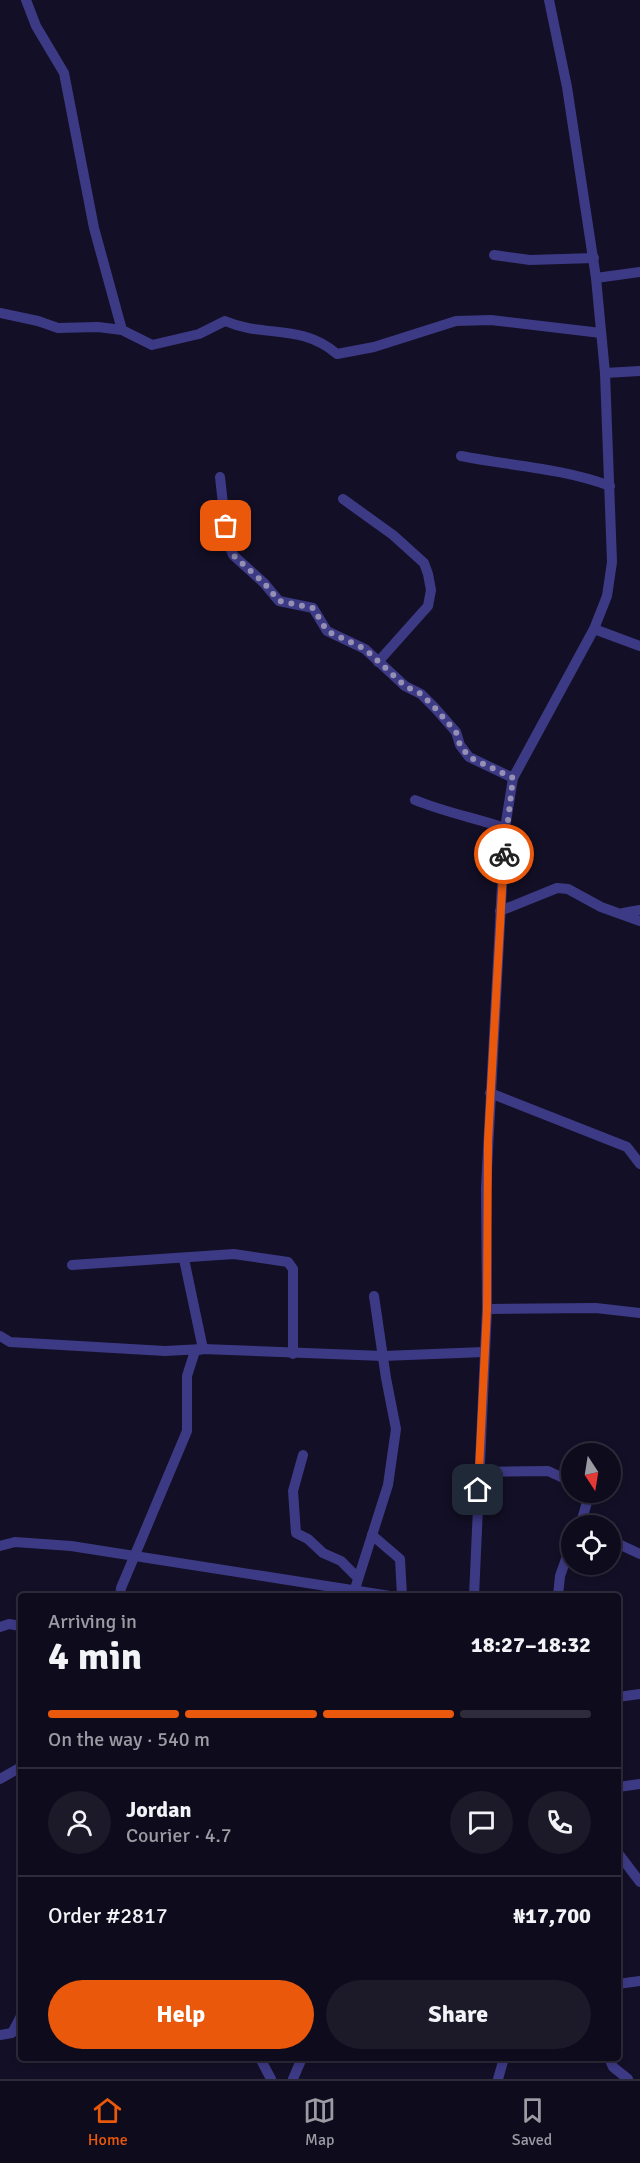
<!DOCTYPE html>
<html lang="en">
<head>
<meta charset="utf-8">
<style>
	:root { --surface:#0e0b1c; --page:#1c1929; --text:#f1f3f6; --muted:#9b9ba3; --line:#2e2b3b; --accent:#ea580c }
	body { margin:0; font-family:Signika,sans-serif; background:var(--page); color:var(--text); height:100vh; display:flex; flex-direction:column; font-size:22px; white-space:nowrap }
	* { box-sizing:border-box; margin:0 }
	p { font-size:20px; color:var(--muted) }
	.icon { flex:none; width:33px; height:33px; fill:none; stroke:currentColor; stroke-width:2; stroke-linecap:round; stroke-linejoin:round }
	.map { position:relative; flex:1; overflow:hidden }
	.drawer { position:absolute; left:18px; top:1593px; width:603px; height:468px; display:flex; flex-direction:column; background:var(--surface); border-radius:6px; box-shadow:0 3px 9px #0003,0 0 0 2px var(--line) }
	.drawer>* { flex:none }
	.needle { width:39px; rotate:168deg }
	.buttons { position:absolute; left:561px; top:1443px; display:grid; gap:12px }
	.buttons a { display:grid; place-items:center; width:60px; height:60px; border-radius:50%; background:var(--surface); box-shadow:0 3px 9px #0003,0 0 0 2px var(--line); font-size:30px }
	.pin { position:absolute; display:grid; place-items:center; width:51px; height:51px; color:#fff; margin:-26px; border-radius:12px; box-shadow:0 3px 9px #0006 }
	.courier { position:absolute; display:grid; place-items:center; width:60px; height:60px; margin:-30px; border:4px solid #ea580c; border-radius:50%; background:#fff; color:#222; box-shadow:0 2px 8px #0007 }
	.headline em { font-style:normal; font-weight:800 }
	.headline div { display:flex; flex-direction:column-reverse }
	.headline { display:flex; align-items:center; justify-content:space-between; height:102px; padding:0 30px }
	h1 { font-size:39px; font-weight:800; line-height:45px }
	.bar { display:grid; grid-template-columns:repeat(4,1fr); gap:9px 6px; align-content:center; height:72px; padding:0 30px }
	.bar i { height:8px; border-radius:4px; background:var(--line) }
	.bar .active { background:var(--accent) }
	.bar p { grid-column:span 4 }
	.line { display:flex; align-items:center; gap:15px; padding:0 30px; border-top:2px solid var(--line) }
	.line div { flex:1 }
	.round { display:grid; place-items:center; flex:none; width:63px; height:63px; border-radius:32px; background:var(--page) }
	.cta { display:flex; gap:12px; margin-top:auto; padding:12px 30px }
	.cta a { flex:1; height:69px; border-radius:36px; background:var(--accent); color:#fff; font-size:24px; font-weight:800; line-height:69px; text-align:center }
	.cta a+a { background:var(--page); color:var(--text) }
	.menu { display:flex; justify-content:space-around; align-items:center; height:84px; border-top:2px solid var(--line); background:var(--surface); font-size:16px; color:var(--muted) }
	.menu a { display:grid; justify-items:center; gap:3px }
	.menu .active { color:var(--accent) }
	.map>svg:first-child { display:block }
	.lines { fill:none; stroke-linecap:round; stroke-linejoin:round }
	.minor { stroke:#3d3a85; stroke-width:10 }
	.done { stroke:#948fb3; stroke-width:6; stroke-dasharray:0 10.8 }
	.route { stroke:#ea580c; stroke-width:8 }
</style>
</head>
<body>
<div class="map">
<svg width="640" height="2079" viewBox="0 0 640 2079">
	<rect width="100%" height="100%" fill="#130f26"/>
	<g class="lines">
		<g class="minor">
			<path d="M26,0L36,26L64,73L94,228L122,330"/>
			<path d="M494,255L530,260L594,258"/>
			<path d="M596,278L640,272"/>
			<path d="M0,313L38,321L58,328L98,327L122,330L152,345L199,334L225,321C264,338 301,323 337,354L374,347L456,321L491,320L601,333"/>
			<path d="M605,373L640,371"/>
			<path d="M461,456C511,466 562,468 610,486"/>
			<path d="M220,477L227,540L233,555L264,583L279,601L313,608L327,631L365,649L405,686L421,694L435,708L456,732L460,745L469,757L513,778"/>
			<path d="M343,499L393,535L424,563L428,574L431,590L428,606L378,662"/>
			<path d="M594,629L640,646"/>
			<path d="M415,800C444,812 475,818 505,828"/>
			<path d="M500,911L557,888L568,889L601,907L640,921"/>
			<path d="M623,913L640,910"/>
			<path d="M490,1093L627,1147L640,1164"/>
			<path d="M72,1265L234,1254L288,1262L293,1269V1354"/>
			<path d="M487,1309L596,1308L640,1313"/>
			<path d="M0,1336L10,1342L165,1351L203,1349L383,1356L484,1352"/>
			<path d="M303,1455L293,1491L296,1533L308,1539L323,1553L341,1561L358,1578"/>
			<path d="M479,1472L548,1471L572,1482"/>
			<path d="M580,1526L590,1492"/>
			<path d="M372,1535L400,1559L402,1596"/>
			<path d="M610,1540L640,1554"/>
			<path d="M0,1546L15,1542L71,1546L390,1596"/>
			<path d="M354,1592L388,1485L396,1429L386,1378L374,1296"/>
			<path d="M120,1596L121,1588L187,1431V1376L195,1351L203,1349L184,1259"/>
			<path d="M474,1596L487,1309L486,1188L505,828L513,778L594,629L607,596L612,562L605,373L596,278L567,87L549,0"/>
			<path d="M558,1596L560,1576L572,1542"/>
			<path d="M0,1627L9,1624L21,1626"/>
			<path d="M618,1697L640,1694"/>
			<path d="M0,1779L21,1767"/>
			<path d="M618,1787L640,1784"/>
			<path d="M618,1853L640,1882"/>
			<path d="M618,1984L640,1981"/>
			<path d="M0,2035L12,2033L21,2016"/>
			<path d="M260,2058L271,2079"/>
			<path d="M609,2058L613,2067L628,2079"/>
			<path d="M293,2079L302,2058"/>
			<path d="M498,2079L504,2058"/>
		</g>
	</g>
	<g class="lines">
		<path class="done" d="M226,526L227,540L233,555L264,583L279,601L313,608L327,631L365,649L405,686L421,694L435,708L456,732L460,745L469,757L513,778L504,854"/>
		<path class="route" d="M478,1490L487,1309L488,1141L504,854"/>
	</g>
</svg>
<div class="buttons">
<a><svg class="needle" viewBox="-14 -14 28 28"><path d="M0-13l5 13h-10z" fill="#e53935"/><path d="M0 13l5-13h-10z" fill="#9b9ba3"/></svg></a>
<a><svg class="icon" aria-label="locate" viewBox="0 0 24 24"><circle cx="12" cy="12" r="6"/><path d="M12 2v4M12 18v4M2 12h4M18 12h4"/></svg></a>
</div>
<div class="pin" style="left:226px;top:526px;background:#ea580c"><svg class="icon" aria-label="bag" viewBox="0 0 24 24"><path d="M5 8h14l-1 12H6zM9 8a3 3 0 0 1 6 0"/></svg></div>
<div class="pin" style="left:478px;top:1490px;background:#1f2937"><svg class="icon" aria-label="home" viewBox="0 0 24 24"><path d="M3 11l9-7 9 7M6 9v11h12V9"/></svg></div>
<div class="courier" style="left:504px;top:854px"><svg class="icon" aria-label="bike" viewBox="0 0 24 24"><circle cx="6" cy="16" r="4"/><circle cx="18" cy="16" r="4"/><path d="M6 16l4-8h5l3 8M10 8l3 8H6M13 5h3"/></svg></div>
<section class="drawer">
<div class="headline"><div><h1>4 min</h1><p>Arriving in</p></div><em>18:27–18:32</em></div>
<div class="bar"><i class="active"></i><i class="active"></i><i class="active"></i><i></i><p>On the way · 540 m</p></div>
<div class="line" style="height:108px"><a class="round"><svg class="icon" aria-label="person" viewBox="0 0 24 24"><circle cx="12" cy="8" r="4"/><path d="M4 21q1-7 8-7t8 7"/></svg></a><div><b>Jordan</b><p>Courier · 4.7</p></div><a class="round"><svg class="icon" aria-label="chat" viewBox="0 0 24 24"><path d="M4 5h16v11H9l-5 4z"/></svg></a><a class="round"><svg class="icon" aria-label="phone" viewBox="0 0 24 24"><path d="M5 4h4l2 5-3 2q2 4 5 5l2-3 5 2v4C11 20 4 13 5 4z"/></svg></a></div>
<div class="line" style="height:78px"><div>Order #2817</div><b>₦17,700</b></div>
<div class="cta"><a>Help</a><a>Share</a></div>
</section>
</div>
<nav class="menu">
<a class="active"><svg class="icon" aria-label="home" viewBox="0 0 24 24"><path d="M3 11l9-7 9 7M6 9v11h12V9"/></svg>Home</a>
<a><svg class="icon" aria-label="map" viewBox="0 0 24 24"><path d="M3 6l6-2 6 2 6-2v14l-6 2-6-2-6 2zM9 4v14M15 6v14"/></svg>Map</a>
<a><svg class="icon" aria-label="saved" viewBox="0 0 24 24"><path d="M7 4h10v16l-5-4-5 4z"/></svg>Saved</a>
</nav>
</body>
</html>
